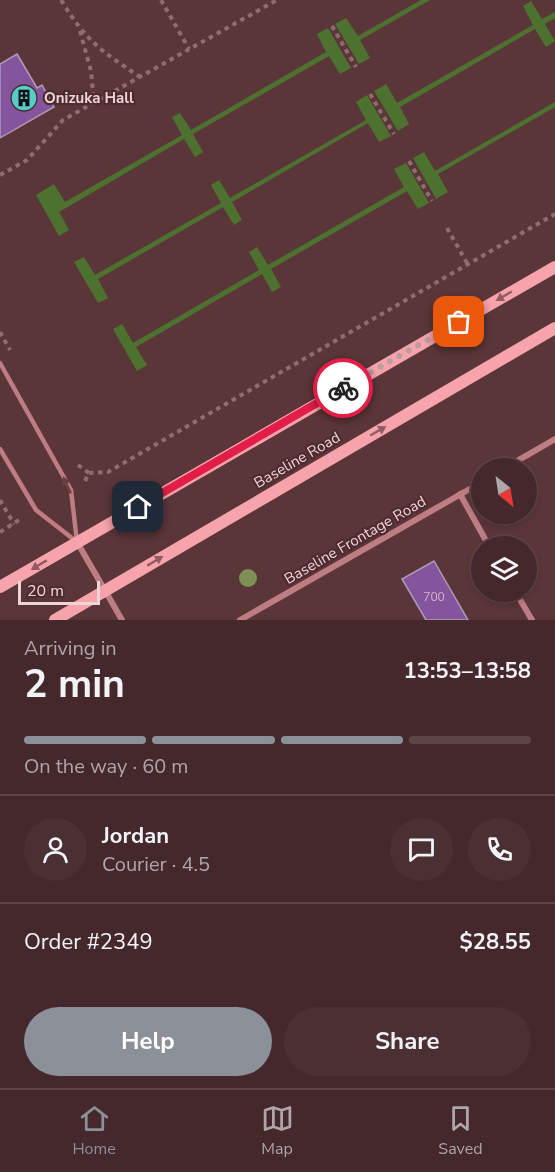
<!DOCTYPE html>
<html lang="en">
<head>
<meta charset="utf-8">
<style>
	:root { --surface:#44282b; --page:#4b3033; --text:#f1f3f6; --muted:#afa6a9; --line:#5c4447; --accent:#8c9099 }
	body { margin:0; font-family:"Nunito Sans",sans-serif; background:var(--page); color:var(--text); height:100vh; display:flex; flex-direction:column; font-size:22px; white-space:nowrap }
	* { box-sizing:border-box; margin:0 }
	p { font-size:20px; color:var(--muted) }
	.icon { flex:none; width:33px; height:33px; fill:none; stroke:currentColor; stroke-width:2; stroke-linecap:round; stroke-linejoin:round }
	.map { position:relative; height:620px; overflow:hidden }
	.side { display:flex; flex-direction:column; background:var(--surface); flex:1 }
	.side>* { flex:none }
	.needle { width:39px; rotate:150deg }
	.buttons { position:absolute; left:471px; top:458px; display:grid; gap:12px }
	.buttons a { display:grid; place-items:center; width:66px; height:66px; border-radius:50%; background:var(--surface); box-shadow:0 3px 9px #0003,0 0 0 2px var(--line); font-size:30px }
	.scale { position:absolute; left:18px; bottom:15px; width:82px; box-sizing:border-box; padding-left:6px; border:3px solid #edd5d7; border-top:0; font-size:16px; line-height:21px; white-space:nowrap; color:#edd5d7; -webkit-text-stroke:4px #4f2b2f; paint-order:stroke }
	.pin { position:absolute; display:grid; place-items:center; width:51px; height:51px; color:#fff; margin:-26px; border-radius:12px; box-shadow:0 3px 9px #0006 }
	.courier { position:absolute; display:grid; place-items:center; width:60px; height:60px; margin:-30px; border:4px solid #e11d48; border-radius:50%; background:#fff; color:#222; box-shadow:0 2px 8px #0007 }
	.head em { font-style:normal; font-weight:700 }
	.head div { display:flex; flex-direction:column-reverse }
	.head { display:flex; align-items:center; justify-content:space-between; height:102px; padding:0 24px }
	h1 { font-size:39px; font-weight:700; line-height:45px }
	.bar { display:grid; grid-template-columns:repeat(4,1fr); gap:9px 6px; align-content:center; height:72px; padding:0 24px }
	.bar i { height:8px; border-radius:4px; background:var(--line) }
	.bar .active { background:var(--accent) }
	.bar p { grid-column:span 4 }
	.line { display:flex; align-items:center; gap:15px; padding:0 24px; border-top:2px solid var(--line) }
	.line div { flex:1 }
	.round { display:grid; place-items:center; flex:none; width:63px; height:63px; border-radius:32px; background:var(--page) }
	.action { display:flex; gap:12px; margin-top:auto; padding:12px 24px }
	.action a { flex:1; height:69px; border-radius:36px; background:var(--accent); color:#fff; font-size:24px; font-weight:700; line-height:69px; text-align:center }
	.action a+a { background:var(--page); color:var(--text) }
	.tab-bar { display:flex; justify-content:space-around; align-items:center; height:84px; border-top:2px solid var(--line); background:var(--surface); font-size:16px; color:var(--muted) }
	.tab-bar a { display:grid; justify-items:center; gap:3px }
	.tab-bar .active { color:var(--accent) }
	.map>svg:first-child { display:block }
	.green { fill:#4d722f }
	.building { fill:#84559d; stroke:#b09abc; stroke-width:1.5 }
	.lines { fill:none; stroke-linecap:round; stroke-linejoin:round }
	.path { stroke:#8e6d70; stroke-width:4; stroke-dasharray:4.5 4.5; stroke-linecap:butt }
	.service { stroke:#be7c83; stroke-width:4.5 }
	.minor { stroke:#be7c83; stroke-width:6 }
	.secondary { stroke:#f6a3ab; stroke-width:12 }
	.tree { fill:#7f9057 }
	.oneway { fill:#925b61 }
	.oneway2 { fill:#6b3f44 }
	.done { stroke:#ba9da0; stroke-width:6; stroke-dasharray:0 10.8 }
	.route { stroke:#e11d48; stroke-width:8 }
	.labels { text-anchor:middle; dominant-baseline:central; stroke-width:4.5; stroke-linejoin:round; paint-order:stroke }
	.number-label { font-size:12px; fill:#d3b5c8 }
	.poi-label { font-size:15px; font-weight:bold; fill:#edd5d7; stroke:#4f2b2f; text-anchor:start }
	.street-label { font-size:15px; fill:#edd5d7; stroke:#4f2b2f }
</style>
</head>
<body>
<div class="map">
<svg width="555" height="620" viewBox="0 0 555 620">
	<rect width="100%" height="100%" fill="#5b3639"/>
	<g class="green">
		<path d="M421,0H430L360,40L370,58L359,64L335,24L346,18L358,36Z"/>
		<path d="M531,1L542,19L555,12V18L545,24L555,41L546,47L535,29L400,107L409,124L398,131L374,91L386,84L397,103L533,25L523,6Z"/>
		<path d="M328,28L351,68L340,74L329,56L193,134L203,152L195,157L184,139L59,212L69,230L59,236L36,195L54,184L65,202L182,135L172,117L180,113L191,130L326,52L317,34Z"/>
		<path d="M367,95L391,136L379,142L368,123L232,202L242,220L234,225L223,207L98,279L108,298L98,303L74,262L84,257L95,275L221,203L211,185L219,180L230,198L366,120L356,102Z"/>
		<path d="M555,102V107L438,174L448,192L436,199L413,158L424,152L435,171Z"/>
		<path d="M406,163L429,203L418,209L407,191L271,269L281,287L272,292L262,274L136,347L147,365L137,371L113,329L122,324L133,343L259,270L249,252L257,247L268,265L404,187L394,169Z"/>
	</g>
	<g class="building">
		<path d="M17,54L37,88L42,85L54,107L0,138V64Z"/>
		<path d="M434,561L468,620H426L402,579Z"/>
	</g>
	<g class="lines">
		<g class="path">
			<path d="M61,0C87,42 100,50 140,77"/>
			<path d="M161,0L189,49"/>
			<path d="M332,26L356,67"/>
			<path d="M80,31L91,71L94,103"/>
			<path d="M370,94L394,134"/>
			<path d="M409,161L432,201"/>
			<path d="M0,175L27,160L63,120L277,0"/>
			<path d="M447,228L467,263"/>
			<path d="M0,332L10,350"/>
			<path d="M78,465L89,473"/>
			<path d="M85,481L89,473L108,472L555,214"/>
			<path d="M0,500L14,524"/>
			<path d="M0,532L19,520"/>
		</g>
		<g class="service">
			<path d="M0,363L71,490L77,542"/>
			<path d="M0,449L36,510L77,542"/>
		</g>
		<g class="minor">
			<path d="M505,468L555,439"/>
			<path d="M460,494L489,546"/>
			<path d="M77,542L122,620"/>
			<path d="M515,591L532,620"/>
			<path d="M240,620L482,482"/>
		</g>
		<g class="secondary">
			<path d="M0,587L555,267"/>
			<path d="M55,620L555,328"/>
		</g>
	</g>
	<circle class="tree" cx="248" cy="578" r="9"/>
	<defs><path id="oneway-solid" d="M-6-.8H1V-3.2L6.5 0L1 3.2V.8H-6Z" transform="scale(1.5)"/></defs>
	<g class="oneway">
		<use href="#oneway-solid" transform="translate(504 296) rotate(150)"/>
		<use href="#oneway-solid" transform="translate(378 431) rotate(-30)"/>
		<use href="#oneway-solid" transform="translate(155 561) rotate(-31)"/>
		<use href="#oneway-solid" transform="translate(39 565) rotate(149)"/>
	</g>
	<use class="oneway2" href="#oneway-solid" transform="translate(67 485) rotate(-115)"/>
	<g class="lines">
		<path class="done" d="M343,388L459,322"/>
		<path class="route" d="M138,507L343,388"/>
	</g>
	<defs>
		<symbol id="building-disc" viewBox="-11 -11 22 22"><circle r="9.5" fill="#53cdca" stroke="#4f2b2f"/><path d="M-4-6H4V6H1V3H-1V6H-4ZM-2.5-4.3h1.7v1.8h-1.7ZM.8-4.3h1.7v1.8H.8ZM-2.5-1h1.7V.8h-1.7ZM.8-1h1.7V.8H.8Z" fill="#111"/></symbol>
	</defs>
	<g fill-rule="evenodd">
		<use href="#building-disc" x="9" y="83" width="30" height="30"/>
	</g>
	<g class="labels">
		<g class="number-label">
			<text x="434" y="597">700</text>
		</g>
		<g class="poi-label">
			<text x="44" y="98">Onizuka Hall</text>
		</g>
		<g class="street-label">
			<text transform="translate(297 460) rotate(-30)">Baseline Road</text>
			<text transform="translate(355 540) rotate(-30)">Baseline Frontage Road</text>
		</g>
	</g>
</svg>
<div class="buttons">
<a><svg class="needle" viewBox="-14 -14 28 28"><path d="M0-13l5 13h-10z" fill="#e53935"/><path d="M0 13l5-13h-10z" fill="#afa6a9"/></svg></a>
<a><svg class="icon" aria-label="layers" viewBox="0 0 24 24"><path d="M12 4l9 5-9 5-9-5zM3 14l9 5 9-5"/></svg></a>
</div>
<div class="scale">20 m</div>
<div class="pin" style="left:459px;top:322px;background:#ea580c"><svg class="icon" aria-label="bag" viewBox="0 0 24 24"><path d="M5 8h14l-1 12H6zM9 8a3 3 0 0 1 6 0"/></svg></div>
<div class="pin" style="left:138px;top:507px;background:#1f2937"><svg class="icon" aria-label="home" viewBox="0 0 24 24"><path d="M3 11l9-7 9 7M6 9v11h12V9"/></svg></div>
<div class="courier" style="left:343px;top:388px"><svg class="icon" aria-label="bike" viewBox="0 0 24 24"><circle cx="6" cy="16" r="4"/><circle cx="18" cy="16" r="4"/><path d="M6 16l4-8h5l3 8M10 8l3 8H6M13 5h3"/></svg></div>
</div>
<section class="side">
<div class="head"><div><h1>2 min</h1><p>Arriving in</p></div><em>13:53–13:58</em></div>
<div class="bar"><i class="active"></i><i class="active"></i><i class="active"></i><i></i><p>On the way · 60 m</p></div>
<div class="line" style="height:108px"><a class="round"><svg class="icon" aria-label="person" viewBox="0 0 24 24"><circle cx="12" cy="8" r="4"/><path d="M4 21q1-7 8-7t8 7"/></svg></a><div><b>Jordan</b><p>Courier · 4.5</p></div><a class="round"><svg class="icon" aria-label="chat" viewBox="0 0 24 24"><path d="M4 5h16v11H9l-5 4z"/></svg></a><a class="round"><svg class="icon" aria-label="phone" viewBox="0 0 24 24"><path d="M5 4h4l2 5-3 2q2 4 5 5l2-3 5 2v4C11 20 4 13 5 4z"/></svg></a></div>
<div class="line" style="height:78px"><div>Order #2349</div><b>$28.55</b></div>
<div class="action"><a>Help</a><a>Share</a></div>
</section>
<nav class="tab-bar">
<a class="active"><svg class="icon" aria-label="home" viewBox="0 0 24 24"><path d="M3 11l9-7 9 7M6 9v11h12V9"/></svg>Home</a>
<a><svg class="icon" aria-label="map" viewBox="0 0 24 24"><path d="M3 6l6-2 6 2 6-2v14l-6 2-6-2-6 2zM9 4v14M15 6v14"/></svg>Map</a>
<a><svg class="icon" aria-label="saved" viewBox="0 0 24 24"><path d="M7 4h10v16l-5-4-5 4z"/></svg>Saved</a>
</nav>
</body>
</html>
